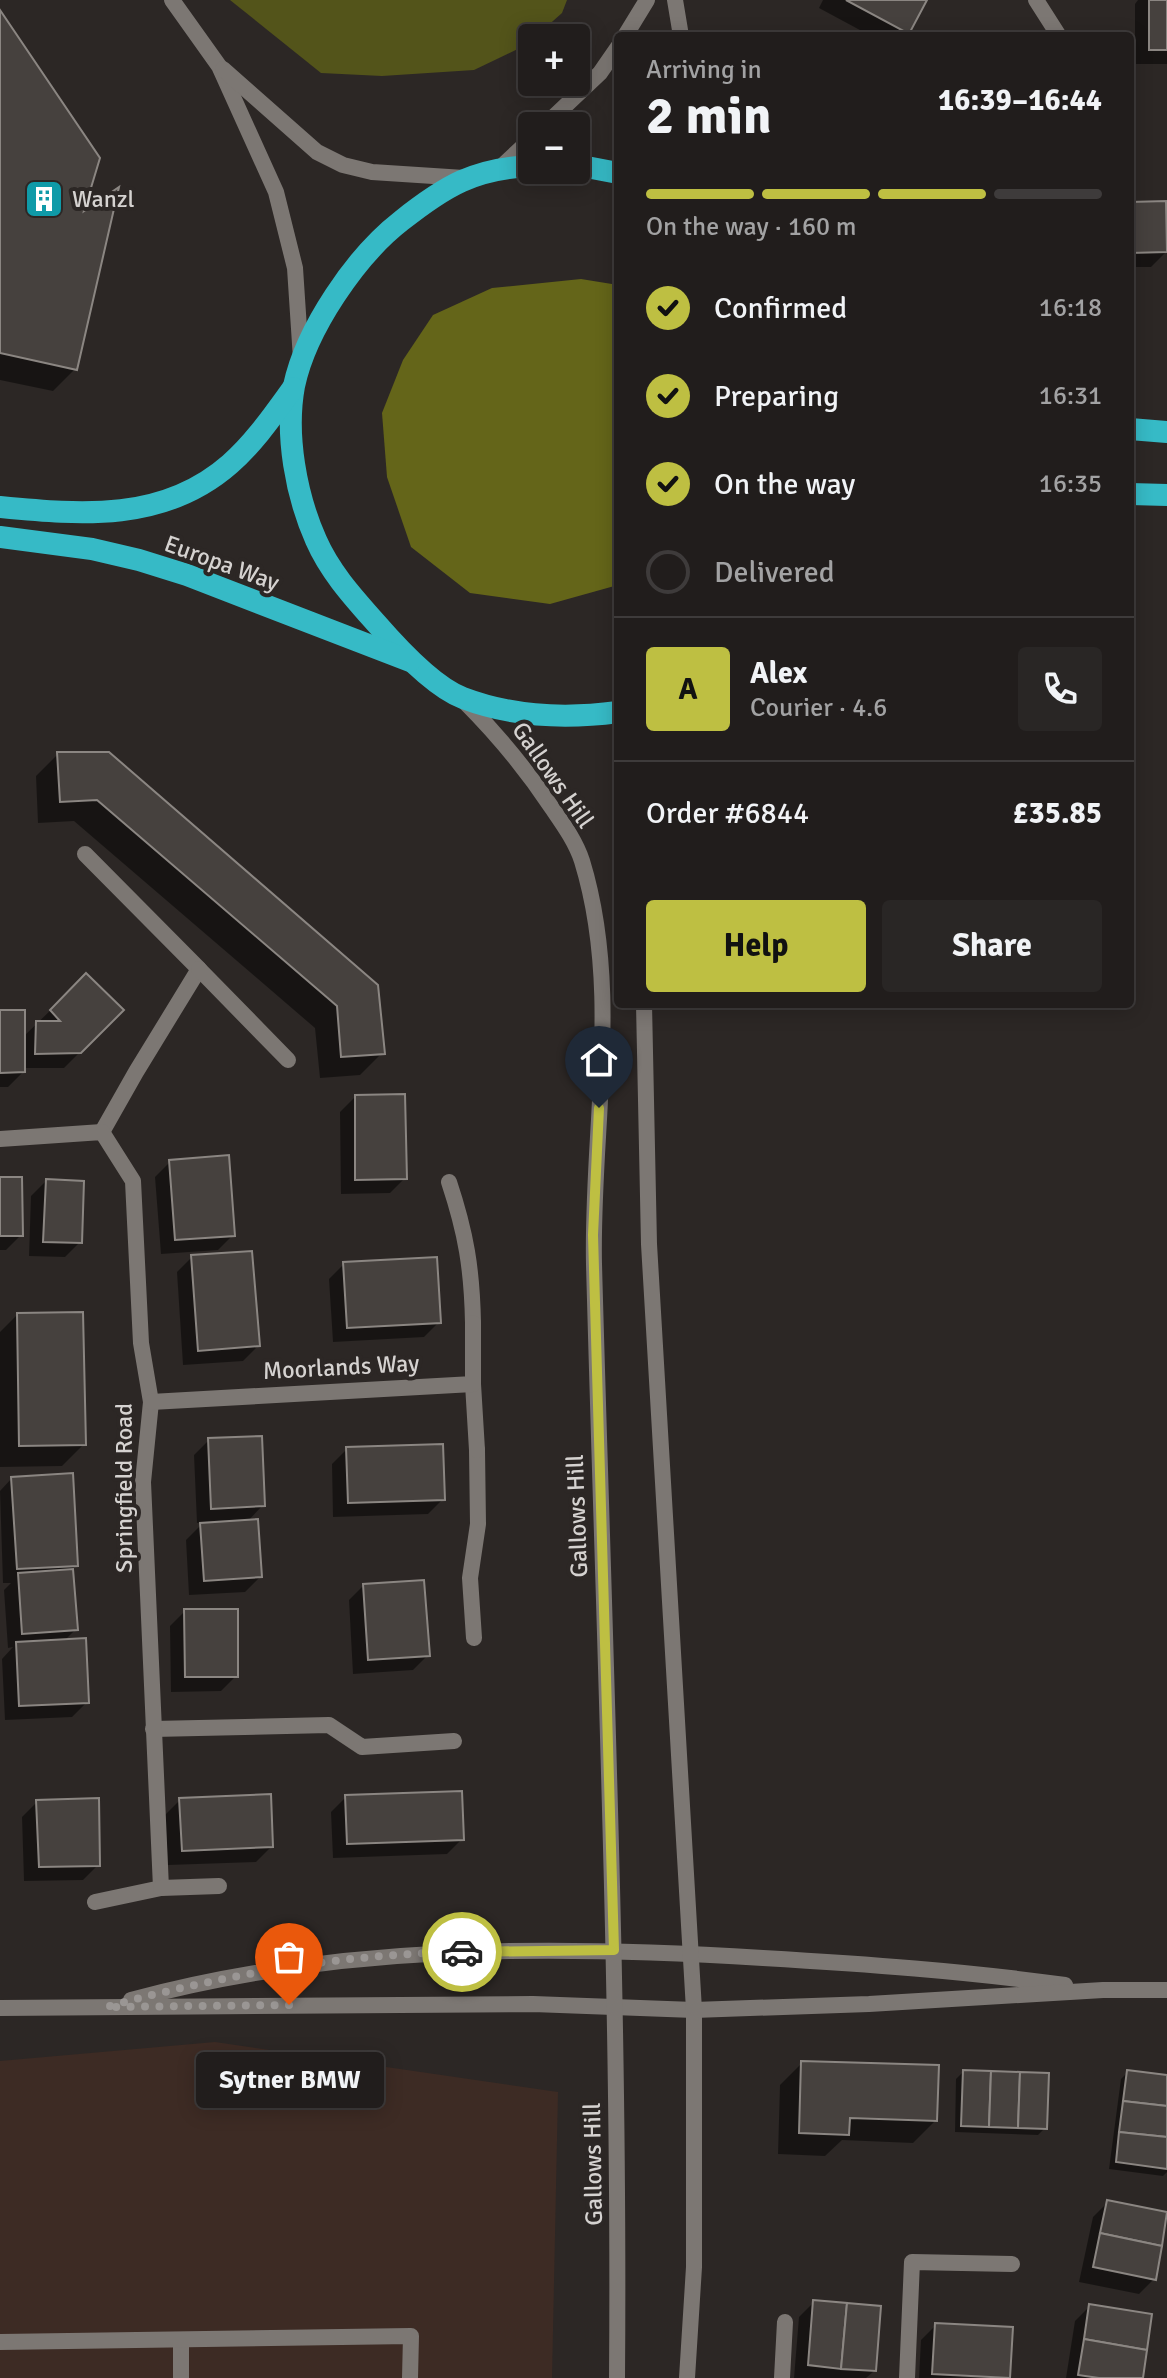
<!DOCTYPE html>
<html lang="en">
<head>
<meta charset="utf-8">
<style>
	:root { --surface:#211d1c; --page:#292625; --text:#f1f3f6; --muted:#a2a2a3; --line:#3e3b3b; --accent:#bebf42 }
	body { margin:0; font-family:Signika,sans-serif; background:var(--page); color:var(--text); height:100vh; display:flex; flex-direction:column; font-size:30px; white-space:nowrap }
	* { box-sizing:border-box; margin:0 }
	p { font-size:26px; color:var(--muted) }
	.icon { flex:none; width:44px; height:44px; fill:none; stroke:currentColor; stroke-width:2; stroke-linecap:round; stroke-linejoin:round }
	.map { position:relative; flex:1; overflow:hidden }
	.panel { position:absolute; left:614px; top:32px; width:520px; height:976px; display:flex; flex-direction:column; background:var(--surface); border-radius:8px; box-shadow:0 4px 20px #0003,0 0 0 2px var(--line) }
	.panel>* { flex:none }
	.controls { position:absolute; left:518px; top:24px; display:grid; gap:16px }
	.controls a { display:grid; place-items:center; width:72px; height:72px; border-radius:8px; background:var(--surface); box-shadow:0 4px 20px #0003,0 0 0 2px var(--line); font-size:40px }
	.pin { position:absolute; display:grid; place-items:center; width:68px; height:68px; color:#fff; margin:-82px -34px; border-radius:50% 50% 50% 0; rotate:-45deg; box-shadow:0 0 8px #0007 }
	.pin .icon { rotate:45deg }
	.courier { position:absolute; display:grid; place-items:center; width:80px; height:80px; margin:-40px; border:6px solid #bebf42; border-radius:50%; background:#fff; color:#222; box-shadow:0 2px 10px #0007 }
	.bubble { position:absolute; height:56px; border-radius:8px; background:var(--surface); box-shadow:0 4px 20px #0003,0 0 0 2px var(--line); font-size:26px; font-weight:700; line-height:56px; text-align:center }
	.headline em { font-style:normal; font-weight:700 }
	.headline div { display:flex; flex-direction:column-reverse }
	.headline { display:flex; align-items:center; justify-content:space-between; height:136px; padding:0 32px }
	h1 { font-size:52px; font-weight:700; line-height:60px }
	.bar { display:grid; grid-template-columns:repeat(4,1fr); gap:12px 8px; align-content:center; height:96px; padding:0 32px }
	.bar i { height:10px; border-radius:6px; background:var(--line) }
	.bar .current { background:var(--accent) }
	.bar p { grid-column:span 4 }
	.line { display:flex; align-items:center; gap:20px; padding:0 32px; border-top:2px solid var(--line) }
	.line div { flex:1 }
	.round { display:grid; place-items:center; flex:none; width:84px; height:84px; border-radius:8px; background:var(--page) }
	ol { padding:0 32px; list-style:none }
	li { display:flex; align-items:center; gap:24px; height:88px }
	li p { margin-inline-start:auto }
	li .icon { padding:8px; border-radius:50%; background:var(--accent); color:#111; stroke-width:4 }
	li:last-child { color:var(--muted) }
	li i { width:44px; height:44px; border:4px solid var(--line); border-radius:50% }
	.primary-button { display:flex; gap:16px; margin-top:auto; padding:16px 32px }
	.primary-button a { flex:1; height:92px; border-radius:8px; background:var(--accent); color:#111; font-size:32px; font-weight:700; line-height:92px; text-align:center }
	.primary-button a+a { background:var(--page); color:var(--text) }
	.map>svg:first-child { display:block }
	.commercial { fill:#3d2b24 }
	.green { fill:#53541a }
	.forest { fill:#646519 }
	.shadow { fill:#0007 }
	.building { fill:#46413e; stroke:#8b8682; stroke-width:2 }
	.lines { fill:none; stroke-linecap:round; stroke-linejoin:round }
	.service { stroke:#7c7773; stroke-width:16 }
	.minor { stroke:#7c7773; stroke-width:16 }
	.tertiary { stroke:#7c7773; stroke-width:16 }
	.trunk { stroke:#36bac6; stroke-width:22 }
	.done { stroke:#9a9694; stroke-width:8; stroke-dasharray:0 14.4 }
	.route { stroke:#bebf42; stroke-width:10 }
	.labels { text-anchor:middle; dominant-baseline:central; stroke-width:8; stroke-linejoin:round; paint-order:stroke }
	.poi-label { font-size:24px; fill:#d5d2d0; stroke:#2c2725; text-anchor:start }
	.street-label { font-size:24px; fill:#d5d2d0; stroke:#2c2725 }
</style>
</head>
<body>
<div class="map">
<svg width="1167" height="2378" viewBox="0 0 1167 2378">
	<rect width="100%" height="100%" fill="#2c2725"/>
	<path class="commercial" d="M215,2042L558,2092L552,2378H0V2061Z"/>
	<path class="green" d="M230,0H567L562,13L526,45L474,70L382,76L321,73Z"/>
	<path class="forest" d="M581,279L618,285V585L550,604L470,593L411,547L387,477L382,413L403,360L433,315L492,288Z"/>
	<g class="shadow">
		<path d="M823,0H925L904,36H871L819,8Z"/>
		<path d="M1138,0H1167V64H1135V4Z"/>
		<path d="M0,14L80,215L75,369L53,391L0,380Z"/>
		<path d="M1130,204L1166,252L1151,267H1130Z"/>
		<path d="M58,754H108L382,1053L360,1075L320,1078L315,1028L74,821L38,823L36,776Z"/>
		<path d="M86,976L122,1010L64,1068H23V1072L8,1087H0V1012L23,1037Z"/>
		<path d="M355,1097L405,1178L390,1193L341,1194L340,1112Z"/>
		<path d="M170,1162L233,1235L218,1250L161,1254L155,1177Z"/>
		<path d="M0,1179L21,1235L6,1250H0Z"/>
		<path d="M46,1181L80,1242L65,1257L29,1256L31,1196Z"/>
		<path d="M192,1257L258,1346L243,1361L183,1365L177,1272Z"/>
		<path d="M344,1264L439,1322L424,1337L333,1342L329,1279Z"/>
		<path d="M17,1315L84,1444L62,1466L0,1467V1332Z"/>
		<path d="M209,1440L263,1505L247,1522L260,1577L245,1592L189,1595L186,1540L203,1523H197L194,1455Z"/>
		<path d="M347,1449L443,1499L428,1514L333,1517L332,1464Z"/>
		<path d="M12,1478L76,1565L71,1570L75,1630L64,1641L87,1702L72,1717L5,1720L2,1659L13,1647L8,1648L4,1590L11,1583H3L0,1491Z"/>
		<path d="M364,1585L428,1655L413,1670L353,1674L349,1600Z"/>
		<path d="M185,1611L236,1676L221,1691L171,1692L170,1626Z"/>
		<path d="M346,1797L462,1839L447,1854L333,1858L331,1812Z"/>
		<path d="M180,1800L271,1847L256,1862L168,1865L165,1815Z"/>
		<path d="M37,1802L98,1865L83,1880L24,1881L22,1817Z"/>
		<path d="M802,2063L935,2121L913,2143L842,2140L825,2156L778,2154L780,2085Z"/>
		<path d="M963,2072L1045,2128L1038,2135L955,2132L956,2079Z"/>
		<path d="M1128,2072L1167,2077V2172L1163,2176L1109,2169L1121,2079Z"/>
		<path d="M1108,2202L1167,2214L1154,2279L1139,2294L1079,2282L1093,2217Z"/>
		<path d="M814,2302L874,2371L866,2378H794L799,2317Z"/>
		<path d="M1090,2306L1141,2378H1066L1075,2321Z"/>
		<path d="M936,2325L1009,2377L919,2378L921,2340Z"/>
	</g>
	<g class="building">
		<path d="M846,0H927L909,34Z"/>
		<rect x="1149" y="0" width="18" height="50"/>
		<path d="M0,10L100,158L84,211L119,187L77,370L0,353Z"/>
		<path d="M1166,201L1167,252L1130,253V202Z"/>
		<path d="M57,752H109L378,985L385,1054L341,1057L337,1006L97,800L60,802Z"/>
		<path d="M86,973L124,1010L81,1053L35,1054L36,1021H60L50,1010Z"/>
		<path d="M0,1010H25V1072L0,1073Z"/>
		<path d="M405,1094L407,1179L355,1180V1095Z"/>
		<path d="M229,1155L235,1236L175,1240L169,1160Z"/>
		<path d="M0,1177H22L23,1236H0Z"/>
		<path d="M46,1179L84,1181L82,1243L43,1242Z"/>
		<path d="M252,1251L260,1346L198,1351L191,1255Z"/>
		<path d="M437,1257L441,1323L347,1328L343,1262Z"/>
		<path d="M83,1312L86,1445L19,1446L17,1313Z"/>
		<path d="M262,1436L265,1506L211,1509L208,1438Z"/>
		<path d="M443,1444L445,1500L348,1503L346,1447Z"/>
		<path d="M73,1473L78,1566L17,1569L11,1477Z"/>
		<path d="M258,1519L262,1577L204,1581L200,1523Z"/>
		<path d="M73,1569L78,1630L22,1634L18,1573Z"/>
		<path d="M424,1580L430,1656L368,1660L363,1584Z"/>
		<path d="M184,1609H238V1677H185Z"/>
		<path d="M86,1638L89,1703L19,1706L16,1642Z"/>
		<path d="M462,1791L464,1840L347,1844L345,1795Z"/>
		<path d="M271,1794L273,1847L182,1851L179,1798Z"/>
		<path d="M99,1798L100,1866L39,1867L36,1800Z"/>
		<path d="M801,2061L939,2065L937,2121L850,2118L849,2135L799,2133Z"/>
		<path d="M963,2070L991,2071L989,2127L961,2126Z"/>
		<path d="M1127,2070L1167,2075V2106L1123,2101Z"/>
		<path d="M991,2071L1020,2072L1018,2128L989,2127Z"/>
		<path d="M1020,2072L1049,2073L1047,2129L1018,2128Z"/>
		<path d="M1123,2101L1167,2106V2137L1119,2132Z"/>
		<path d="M1119,2132L1167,2137V2169L1116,2162Z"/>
		<path d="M1107,2200L1167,2212L1162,2246L1100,2233Z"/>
		<path d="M1100,2233L1162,2246L1156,2280L1093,2267Z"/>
		<path d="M813,2300L847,2303L841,2369L808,2365Z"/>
		<path d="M847,2303L881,2306L876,2371L841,2369Z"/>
		<path d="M1089,2304L1152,2314L1147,2350L1084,2339Z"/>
		<path d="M935,2323L1013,2327L1010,2378L932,2374Z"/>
		<path d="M1084,2339L1147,2350L1143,2378H1099L1078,2375Z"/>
	</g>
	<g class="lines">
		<g class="service">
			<path d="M85,854L199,969L136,1072L102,1132"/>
			<path d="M199,969L288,1060"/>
			<path d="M449,1182C466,1233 472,1269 473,1323"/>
			<path d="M474,1638L470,1578L478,1524L477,1450"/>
			<path d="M153,1729L329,1725L362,1747L454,1741"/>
			<path d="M181,2340V2378"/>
			<path d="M0,2342L411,2336L410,2378"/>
			<path d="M907,2378L912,2262L1012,2264"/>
		</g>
		<g class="minor">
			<path d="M1036,0L1059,36"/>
			<path d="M0,1139L102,1132L133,1181L141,1343L151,1402L143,1482L161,1888L95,1902"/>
			<path d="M473,1384L477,1450"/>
			<path d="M151,1402L473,1384V1323"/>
			<path d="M161,1888L219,1886"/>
			<path d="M131,2000C338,1944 551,1945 763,1958C865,1964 965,1971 1065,1985"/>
			<path d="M0,2008L533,2004L694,2010L869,2004L1103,1990H1167"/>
			<path d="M782,2378L785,2322"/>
		</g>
		<g class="tertiary">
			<path d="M172,0L219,66L276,192L295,268L301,359"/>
			<path d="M675,0L681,36"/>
			<path d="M625,36L647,0"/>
			<path d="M223,69L317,152L343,165L372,172L464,178"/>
			<path d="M544,126L600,73L618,47"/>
			<path d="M501,167L532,138"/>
			<path d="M465,702C498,735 526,769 552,808C563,824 576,842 582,861C622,991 591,1131 594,1264C604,1635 620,2007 617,2378"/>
			<path d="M644,1004L649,1244L694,2010V2267L687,2378"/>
		</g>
		<g class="trunk">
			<path d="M576,165L618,173"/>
			<path d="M532,166C475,168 445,186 401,221C356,256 306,329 294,386C285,435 296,495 316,540C330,572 353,597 376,623C396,646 434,687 463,698C513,717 566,719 618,712"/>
			<path d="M1130,429L1167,432"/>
			<path d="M1130,494L1167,495"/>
			<path d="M0,507C82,515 164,522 230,464C255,442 274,414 293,388"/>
			<path d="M0,537L92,549L139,560L187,575L410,661"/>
		</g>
	</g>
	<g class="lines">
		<path class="done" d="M289,2005L106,2007C223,1975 341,1954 462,1952"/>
		<path class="route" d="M462,1952L614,1950L593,1235L599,1108"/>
	</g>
	<defs>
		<symbol id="building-square" viewBox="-11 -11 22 22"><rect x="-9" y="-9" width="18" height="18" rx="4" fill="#0f9aa8" stroke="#2c2725"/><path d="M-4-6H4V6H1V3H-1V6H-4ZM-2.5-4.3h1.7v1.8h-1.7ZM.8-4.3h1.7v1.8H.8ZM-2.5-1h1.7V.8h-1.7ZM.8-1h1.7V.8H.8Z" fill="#fff"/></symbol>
	</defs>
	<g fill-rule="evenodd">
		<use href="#building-square" x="22" y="177" width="44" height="44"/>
	</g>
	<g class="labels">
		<g class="poi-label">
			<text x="72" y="199">Wanzl</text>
		</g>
		<g class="street-label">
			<text transform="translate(222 563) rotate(20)">Europa Way</text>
			<text transform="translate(553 775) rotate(55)">Gallows Hill</text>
			<text transform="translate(341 1367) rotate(-3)">Moorlands Way</text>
			<text transform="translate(124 1488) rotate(-90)">Springfield Road</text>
			<text transform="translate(577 1516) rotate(-92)">Gallows Hill</text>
			<text transform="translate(593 2164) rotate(-91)">Gallows Hill</text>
		</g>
	</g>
</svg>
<div class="controls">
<a>+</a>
<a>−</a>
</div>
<div class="pin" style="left:289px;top:2005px;background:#ea580c"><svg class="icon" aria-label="bag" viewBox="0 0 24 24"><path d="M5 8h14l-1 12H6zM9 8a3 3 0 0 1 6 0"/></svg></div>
<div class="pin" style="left:599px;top:1108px;background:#1f2937"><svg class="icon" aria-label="home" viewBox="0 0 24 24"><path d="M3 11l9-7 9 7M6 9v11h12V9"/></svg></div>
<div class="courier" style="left:462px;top:1952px"><svg class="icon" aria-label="car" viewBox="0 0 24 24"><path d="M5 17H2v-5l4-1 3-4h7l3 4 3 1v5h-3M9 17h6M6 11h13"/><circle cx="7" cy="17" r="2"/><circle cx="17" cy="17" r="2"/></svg></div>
<div class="bubble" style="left:196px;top:2052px;width:188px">Sytner BMW</div>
<section class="panel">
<div class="headline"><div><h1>2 min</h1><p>Arriving in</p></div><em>16:39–16:44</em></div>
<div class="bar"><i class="current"></i><i class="current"></i><i class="current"></i><i></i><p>On the way · 160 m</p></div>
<ol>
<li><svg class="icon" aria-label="check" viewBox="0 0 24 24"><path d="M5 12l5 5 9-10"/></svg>Confirmed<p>16:18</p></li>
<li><svg class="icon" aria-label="check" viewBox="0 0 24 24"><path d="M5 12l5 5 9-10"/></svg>Preparing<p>16:31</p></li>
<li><svg class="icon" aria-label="check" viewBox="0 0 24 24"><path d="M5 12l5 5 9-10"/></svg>On the way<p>16:35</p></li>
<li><i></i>Delivered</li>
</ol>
<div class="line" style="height:144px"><b class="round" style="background:var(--accent);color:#111">A</b><div><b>Alex</b><p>Courier · 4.6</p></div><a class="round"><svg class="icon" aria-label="phone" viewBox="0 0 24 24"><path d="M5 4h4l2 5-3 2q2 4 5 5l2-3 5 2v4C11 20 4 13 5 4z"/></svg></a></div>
<div class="line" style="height:104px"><div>Order #6844</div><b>£35.85</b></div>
<div class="primary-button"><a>Help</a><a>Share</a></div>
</section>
</div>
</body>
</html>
